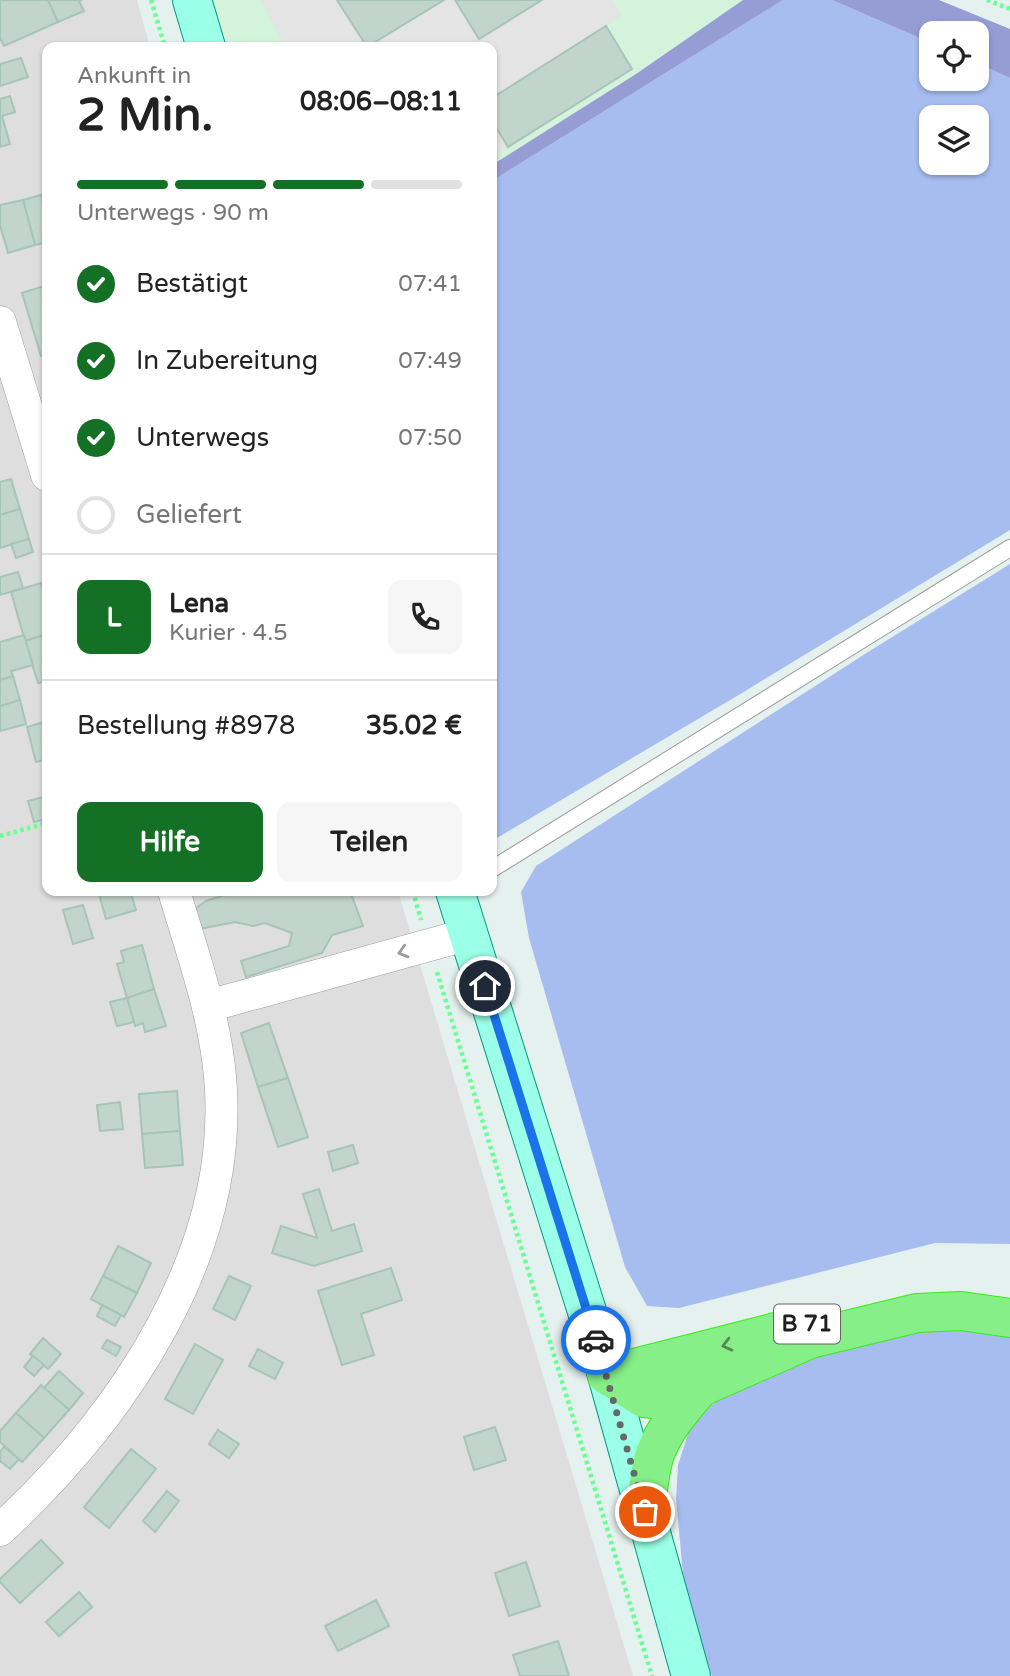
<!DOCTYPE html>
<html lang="de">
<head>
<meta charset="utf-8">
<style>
	:root { --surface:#fff; --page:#f6f6f6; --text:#222; --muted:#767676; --line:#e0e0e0; --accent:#137024 }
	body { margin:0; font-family:"Varela Round",sans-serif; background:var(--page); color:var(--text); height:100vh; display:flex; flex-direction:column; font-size:26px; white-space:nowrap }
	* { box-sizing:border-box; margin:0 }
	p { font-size:23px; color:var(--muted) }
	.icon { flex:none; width:38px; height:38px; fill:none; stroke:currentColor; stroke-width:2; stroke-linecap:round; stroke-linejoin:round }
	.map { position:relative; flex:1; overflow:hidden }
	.side { position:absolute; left:42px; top:42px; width:455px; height:854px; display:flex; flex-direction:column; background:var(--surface); border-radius:14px; box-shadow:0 2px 5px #0004 }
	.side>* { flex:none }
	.buttons { position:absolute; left:919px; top:21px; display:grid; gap:14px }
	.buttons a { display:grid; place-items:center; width:70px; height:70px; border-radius:14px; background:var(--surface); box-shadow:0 2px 5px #0004; font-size:35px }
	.pin { position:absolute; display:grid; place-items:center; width:60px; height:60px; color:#fff; margin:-30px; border:4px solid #fff; border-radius:50%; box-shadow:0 2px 7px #0007 }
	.courier { position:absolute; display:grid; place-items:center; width:70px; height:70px; margin:-35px; border:5px solid #1a73e8; border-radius:50%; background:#fff; color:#222; box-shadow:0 2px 9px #0007 }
	.head em { font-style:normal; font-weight:700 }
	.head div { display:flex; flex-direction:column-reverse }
	.head { display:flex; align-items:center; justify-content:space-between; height:119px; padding:0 35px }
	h1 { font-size:46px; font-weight:700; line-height:52px }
	.bar { display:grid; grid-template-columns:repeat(4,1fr); gap:10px 7px; align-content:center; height:84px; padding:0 35px }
	.bar i { height:9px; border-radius:5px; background:var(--line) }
	.bar .active { background:var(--accent) }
	.bar p { grid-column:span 4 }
	.line { display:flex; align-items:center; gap:18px; padding:0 35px; border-top:2px solid var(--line) }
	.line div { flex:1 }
	.round { display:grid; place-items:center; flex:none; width:74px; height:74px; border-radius:14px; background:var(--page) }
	ol { padding:0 35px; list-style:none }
	li { display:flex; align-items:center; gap:21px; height:77px }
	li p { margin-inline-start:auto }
	li .icon { padding:7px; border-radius:50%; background:var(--accent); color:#fff; stroke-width:4 }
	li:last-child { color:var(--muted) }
	li i { width:38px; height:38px; border:4px solid var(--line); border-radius:50% }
	.primary-button { display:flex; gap:14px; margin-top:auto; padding:14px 35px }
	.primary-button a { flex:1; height:80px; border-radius:14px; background:var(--accent); color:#fff; font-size:28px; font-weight:700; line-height:80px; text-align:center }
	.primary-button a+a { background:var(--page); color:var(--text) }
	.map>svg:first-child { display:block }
	.residential { fill:#dddedd }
	.commercial { fill:#d3f3db }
	.grass { fill:#a7bdef; fill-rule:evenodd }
	.forest { fill:#969dd4 }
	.parking { fill:#e4e4e4 }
	.building { fill:#c2d5cd; stroke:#a6c4b9; stroke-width:2 }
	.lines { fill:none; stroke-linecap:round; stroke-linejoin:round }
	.lane-casing { stroke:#9d9d9d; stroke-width:18 }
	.street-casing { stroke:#9d9d9d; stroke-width:33 }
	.primary-casing { stroke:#009b85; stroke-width:40 }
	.highway-casing { stroke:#37eb16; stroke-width:40 }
	.path { stroke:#68ff95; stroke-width:4.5; stroke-dasharray:3.5 3.5; stroke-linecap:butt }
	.lane { stroke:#fff; stroke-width:16 }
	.street { stroke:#fff; stroke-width:32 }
	.primary { stroke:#9cffe7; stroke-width:38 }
	.highway { stroke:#86ef87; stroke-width:38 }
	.oneway { stroke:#9b9b9b }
	.oneway2 { stroke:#538854 }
	.done { stroke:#656968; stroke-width:7; stroke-dasharray:0 12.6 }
	.route { stroke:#1a73e8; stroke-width:9 }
	.labels { text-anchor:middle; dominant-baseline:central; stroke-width:5; stroke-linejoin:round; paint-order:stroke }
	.shield { fill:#fff; stroke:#636363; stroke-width:2 }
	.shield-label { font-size:23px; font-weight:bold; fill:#202020 }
</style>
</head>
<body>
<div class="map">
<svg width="1010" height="1676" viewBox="0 0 1010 1676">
	<rect width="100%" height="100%" fill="#e5f1ef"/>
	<path class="residential" d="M0,0H137L150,47H47V891H398L633,1676H0Z"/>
	<path class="commercial" d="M212,0H743L636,74L492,165V47H227Z"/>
	<g class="grass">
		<path d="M783,0H832L931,43V79H976L977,63L1010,78V530L742,693L492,841V181ZM931,117H976V163H931Z"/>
		<path d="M1010,564V1244L935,1243L679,1308L647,1306L625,1267L529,938L521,892L536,866L868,652Z"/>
		<path d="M928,1323L1010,1332V1676H712L684,1584L676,1499L678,1465L690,1428L714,1403L745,1381L786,1366Z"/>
	</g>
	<g class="forest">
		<path d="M743,0H783L492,181V165L636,74Z"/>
		<path d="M832,0H939L1010,29V78L977,63L976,33H931V43Z"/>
	</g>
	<g class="parking">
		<path d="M261,0H337L366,47H285Z"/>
		<path d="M444,0H455L480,39L542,0H612L622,15L492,98V47H367Z"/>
		<path d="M492,122L507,148L492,156Z"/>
	</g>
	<g class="building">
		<path d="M0,0H48L58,22L4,46L0,38Z"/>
		<path d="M48,0H82L79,1L84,11L58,22Z"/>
		<path d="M337,0H444L367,47Z"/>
		<path d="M455,0H542L479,39Z"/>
		<path d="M606,26L632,69L508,147L492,121V98Z"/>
		<path d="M21,58L28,77L0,86V64Z"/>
		<path d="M10,96L15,112L2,116L10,144L0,147V99Z"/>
		<path d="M41,195L47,217V242L35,245L23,200Z"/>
		<path d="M23,200L35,245L8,253L0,225V205Z"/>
		<path d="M47,285V354L41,356L22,293Z"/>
		<path d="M11,479L20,509L0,515V482Z"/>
		<path d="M20,509L29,539L0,548V515Z"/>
		<path d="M29,539L33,552L16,558L11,544Z"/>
		<path d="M18,572L23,588L0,595V577Z"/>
		<path d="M41,583L47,604V634L25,641L11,592Z"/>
		<path d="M47,634V681L38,683L25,641Z"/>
		<path d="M24,635L33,665L11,671L13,676L0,680V642Z"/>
		<path d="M13,676L20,700L0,706V680Z"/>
		<path d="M20,700L26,724L0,731V706Z"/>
		<path d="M47,721V759L36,762L27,727Z"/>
		<path d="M47,796V819L34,822L28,801Z"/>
		<path d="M98,891H130L136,910L106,919Z"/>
		<path d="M237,891H350L363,926L332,935L322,953L246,977L241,961L289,946L292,933L265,923L253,926L235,922L199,929L191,912L206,901Z"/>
		<path d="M83,905L93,938L73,944L63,910Z"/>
		<path d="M142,945L154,989L127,998L117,964L124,962L121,951Z"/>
		<path d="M154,989L166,1026L145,1032L143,1023L135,1026L127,998Z"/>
		<path d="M127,998L134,1022L117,1026L110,1002Z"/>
		<path d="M269,1023L288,1078L258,1087L241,1033Z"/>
		<path d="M288,1078L308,1137L278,1147L258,1087Z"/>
		<path d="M177,1091L180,1131L142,1134L139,1094Z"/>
		<path d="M120,1102L123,1129L100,1131L97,1105Z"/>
		<path d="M180,1131L183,1165L145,1168L142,1134Z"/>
		<path d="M353,1145L358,1163L333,1171L328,1152Z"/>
		<path d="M319,1189L332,1231L354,1224L362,1251L314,1266L272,1253L281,1226L317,1238L303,1194Z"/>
		<path d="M118,1246L151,1263L137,1293L103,1276Z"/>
		<path d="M391,1268L402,1300L361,1314L374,1355L342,1365L318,1291Z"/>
		<path d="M103,1276L137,1293L124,1317L91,1299Z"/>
		<path d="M229,1276L251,1286L235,1320L213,1309Z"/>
		<path d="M102,1305L121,1315L115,1326L97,1316Z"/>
		<path d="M43,1338L61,1354L48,1369L30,1354Z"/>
		<path d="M107,1340L121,1347L116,1356L102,1348Z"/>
		<path d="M195,1344L223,1360L193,1414L165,1399Z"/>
		<path d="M258,1349L283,1363L275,1379L249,1366Z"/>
		<path d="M33,1356L44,1365L34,1376L24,1367Z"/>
		<path d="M59,1371L83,1393L69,1410L44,1388Z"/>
		<path d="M41,1385L69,1410L44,1438L16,1413Z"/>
		<path d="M16,1413L44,1438L22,1462L0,1442V1431Z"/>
		<path d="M495,1427L506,1460L474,1470L464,1437Z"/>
		<path d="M218,1430L239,1444L229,1458L209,1444Z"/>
		<path d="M4,1447L19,1459L10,1469L0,1461V1452Z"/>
		<path d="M131,1449L156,1469L109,1528L84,1507Z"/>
		<path d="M167,1491L179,1501L155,1532L143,1521Z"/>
		<path d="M41,1540L63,1563L20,1603L0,1582V1579Z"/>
		<path d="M526,1562L540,1606L509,1616L495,1573Z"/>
		<path d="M79,1592L92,1607L59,1636L46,1622Z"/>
		<path d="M376,1600L389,1626L338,1651L325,1626Z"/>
		<path d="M558,1641L569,1676H520L513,1655Z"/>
	</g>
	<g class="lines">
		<defs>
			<path id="lane" d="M492,869L1010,548"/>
			<g id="street">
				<path d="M0,322L47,475"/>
				<path d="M208,1006L469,934"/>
				<path d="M0,1530C123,1416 236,1252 220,1076C214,1012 192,952 174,891"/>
			</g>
			<g id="primary">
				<path d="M192,0L206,47"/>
				<path d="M455,891L607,1375L691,1676"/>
			</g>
			<g id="highway">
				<path d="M607,1375L644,1398L663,1400L701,1387L810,1339L917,1313L961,1311L1010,1318"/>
				<path d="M607,1375L788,1329"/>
				<path d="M645,1512C648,1494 649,1474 654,1457C663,1430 682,1408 701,1387"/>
			</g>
		</defs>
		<use href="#lane" class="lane-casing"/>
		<use href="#street" class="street-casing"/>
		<use href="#primary" class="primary-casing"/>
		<use href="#highway" class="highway-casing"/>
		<g class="path">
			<path d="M151,0L165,47"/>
			<path d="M987,0L1010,9"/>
			<path d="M0,836L47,823"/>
			<path d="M413,891L421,920"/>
			<path d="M437,972L652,1676"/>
		</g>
		<use href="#lane" class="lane"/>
		<use href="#street" class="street"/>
		<use href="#primary" class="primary"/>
		<use href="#highway" class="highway"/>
	</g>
	<defs><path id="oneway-chevron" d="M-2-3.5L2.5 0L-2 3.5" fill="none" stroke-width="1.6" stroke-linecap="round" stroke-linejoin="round" transform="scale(1.75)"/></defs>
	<use class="oneway" href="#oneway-chevron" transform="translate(403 952) rotate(164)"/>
	<use class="oneway2" href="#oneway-chevron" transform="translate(727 1345) rotate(166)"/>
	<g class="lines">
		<path class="done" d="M596,1340L645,1512"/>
		<path class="route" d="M485,986L596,1340"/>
	</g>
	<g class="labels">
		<rect class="shield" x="774" y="1304.5" width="66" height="39" rx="5"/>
		<g class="shield-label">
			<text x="807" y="1324">B 71</text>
		</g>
	</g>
</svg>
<div class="buttons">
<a><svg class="icon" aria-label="locate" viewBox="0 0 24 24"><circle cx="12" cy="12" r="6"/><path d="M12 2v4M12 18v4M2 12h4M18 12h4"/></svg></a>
<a><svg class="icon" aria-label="layers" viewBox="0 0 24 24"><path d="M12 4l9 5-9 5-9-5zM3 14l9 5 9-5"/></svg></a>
</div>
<div class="pin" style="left:645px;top:1512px;background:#ea580c"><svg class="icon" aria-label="bag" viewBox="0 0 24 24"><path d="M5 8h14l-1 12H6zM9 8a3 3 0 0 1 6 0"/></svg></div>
<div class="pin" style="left:485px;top:986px;background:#1f2937"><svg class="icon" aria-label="home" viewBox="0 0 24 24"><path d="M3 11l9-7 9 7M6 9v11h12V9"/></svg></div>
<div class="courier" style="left:596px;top:1340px"><svg class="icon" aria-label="car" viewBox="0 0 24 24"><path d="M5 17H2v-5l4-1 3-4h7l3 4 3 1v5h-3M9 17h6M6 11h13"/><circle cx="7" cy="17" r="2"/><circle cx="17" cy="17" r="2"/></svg></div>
<section class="side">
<div class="head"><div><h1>2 Min.</h1><p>Ankunft in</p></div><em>08:06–08:11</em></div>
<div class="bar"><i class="active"></i><i class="active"></i><i class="active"></i><i></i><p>Unterwegs · 90 m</p></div>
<ol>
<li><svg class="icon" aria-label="check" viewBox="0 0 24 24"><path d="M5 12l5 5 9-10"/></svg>Bestätigt<p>07:41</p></li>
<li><svg class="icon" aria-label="check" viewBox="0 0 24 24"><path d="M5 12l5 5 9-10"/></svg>In Zubereitung<p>07:49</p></li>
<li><svg class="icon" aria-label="check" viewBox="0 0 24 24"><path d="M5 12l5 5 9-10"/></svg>Unterwegs<p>07:50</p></li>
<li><i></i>Geliefert</li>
</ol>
<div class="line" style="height:126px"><b class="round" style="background:var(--accent);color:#fff">L</b><div><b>Lena</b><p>Kurier · 4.5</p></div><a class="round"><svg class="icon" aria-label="phone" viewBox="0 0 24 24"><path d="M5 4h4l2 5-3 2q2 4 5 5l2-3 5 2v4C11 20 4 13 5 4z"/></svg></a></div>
<div class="line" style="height:91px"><div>Bestellung #8978</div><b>35.02 €</b></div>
<div class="primary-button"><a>Hilfe</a><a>Teilen</a></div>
</section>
</div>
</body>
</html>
